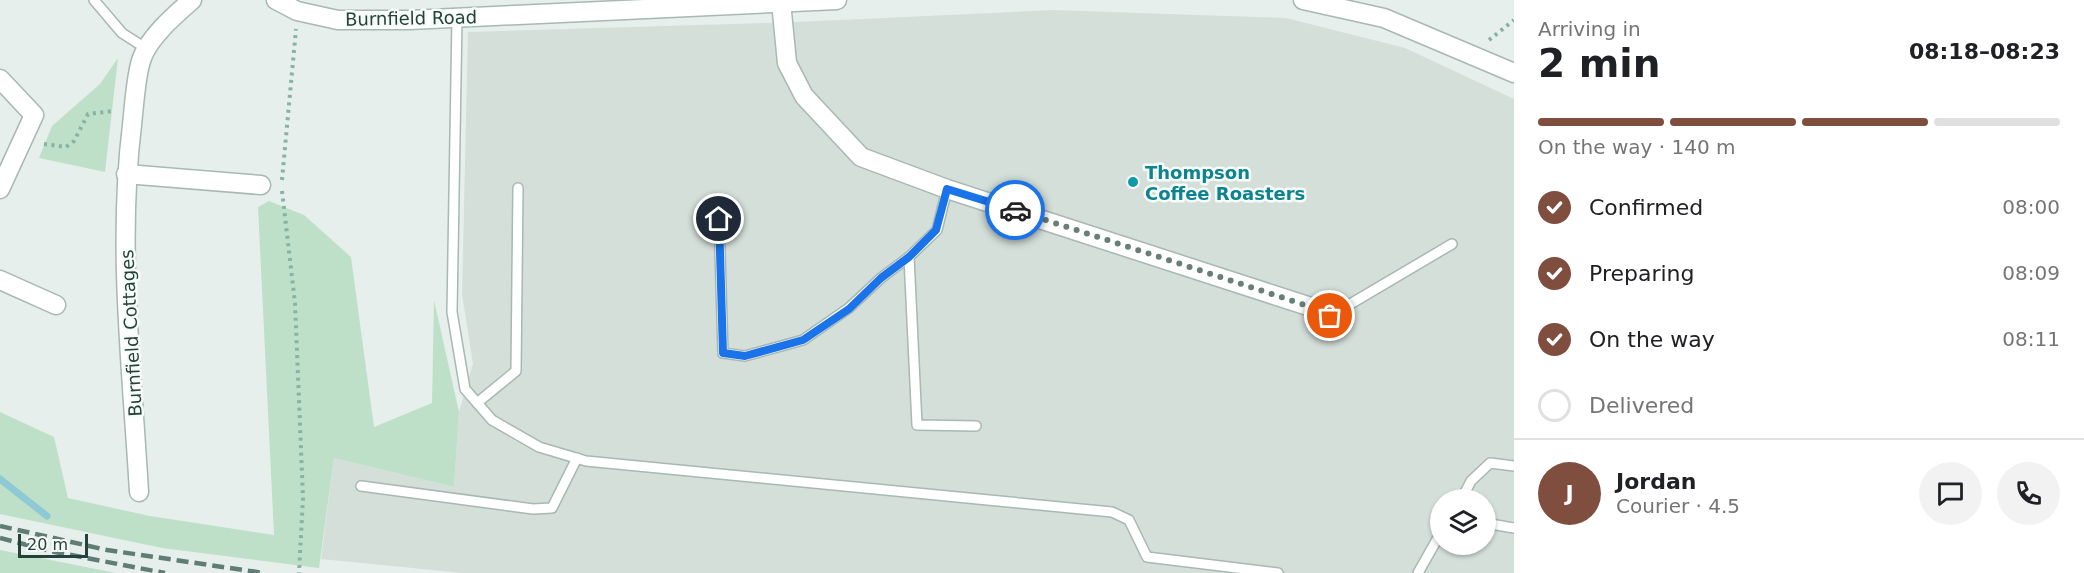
<!DOCTYPE html>
<html lang="en">
<head>
<meta charset="utf-8">
<style>
	:root { --surface:#fff; --page:#f2f2f2; --text:#202124; --muted:#757577; --line:#e0e0e0; --accent:#7f4e3f }
	body { margin:0; font-family:"DejaVu Sans",sans-serif; background:var(--page); color:var(--text); height:100vh; display:flex; flex-direction:column; font-size:22px; white-space:nowrap }
	* { box-sizing:border-box; margin:0 }
	p { font-size:20px; color:var(--muted) }
	.icon { flex:none; width:33px; height:33px; fill:none; stroke:currentColor; stroke-width:2; stroke-linecap:round; stroke-linejoin:round }
	.map { position:relative; flex:1; overflow:hidden }
	.side { display:flex; flex-direction:column; background:var(--surface); width:570px }
	.side>* { flex:none }
	.tools { position:absolute; left:1430px; top:489px; display:grid; gap:12px }
	.tools a { display:grid; place-items:center; width:66px; height:66px; border-radius:50%; background:var(--surface); box-shadow:0 2px 4px #0004; font-size:30px }
	.scale { position:absolute; left:18px; bottom:15px; width:70px; box-sizing:border-box; padding-left:6px; border:3px solid #24423a; border-top:0; font-size:16px; line-height:21px; white-space:nowrap; color:#24423a; -webkit-text-stroke:4px #f7fbf9; paint-order:stroke }
	.pin { position:absolute; display:grid; place-items:center; width:51px; height:51px; color:#fff; margin:-26px; border:3px solid #fff; border-radius:50%; box-shadow:0 2px 6px #0007 }
	.courier { position:absolute; display:grid; place-items:center; width:60px; height:60px; margin:-30px; border:4px solid #1a73e8; border-radius:50%; background:#fff; color:#222; box-shadow:0 2px 8px #0007 }
	.head em { font-style:normal; font-weight:700 }
	.head div { display:flex; flex-direction:column-reverse }
	.head { display:flex; align-items:center; justify-content:space-between; height:102px; padding:0 24px }
	h1 { font-size:39px; font-weight:700; line-height:45px }
	.bar { display:grid; grid-template-columns:repeat(4,1fr); gap:9px 6px; align-content:center; height:72px; padding:0 24px }
	.bar i { height:8px; border-radius:4px; background:var(--line) }
	.bar .on { background:var(--accent) }
	.bar p { grid-column:span 4 }
	.line { display:flex; align-items:center; gap:15px; padding:0 24px; border-top:2px solid var(--line) }
	.line div { flex:1 }
	.round { display:grid; place-items:center; flex:none; width:63px; height:63px; border-radius:32px; background:var(--page) }
	ol { padding:0 24px; list-style:none }
	li { display:flex; align-items:center; gap:18px; height:66px }
	li p { margin-inline-start:auto }
	li .icon { padding:6px; border-radius:50%; background:var(--accent); color:#fff; stroke-width:4 }
	li:last-child { color:var(--muted) }
	li i { width:33px; height:33px; border:3px solid var(--line); border-radius:50% }
	main { display:flex; flex:1; min-height:0 }
	.map>svg:first-child { display:block }
	.built { fill:#d4dfda; fill-rule:evenodd }
	.green { fill:#bfe0c8 }
	.lines { fill:none; stroke-linecap:round; stroke-linejoin:round }
	.stream { stroke:#8ec9d4; stroke-width:7 }
	.service-casing { stroke:#a8b8b2; stroke-width:12 }
	.minor-casing { stroke:#a8b8b2; stroke-width:21 }
	.path { stroke:#86b3a5; stroke-width:4; stroke-dasharray:3 4.5; stroke-linecap:butt }
	.service { stroke:#fff; stroke-width:9 }
	.minor { stroke:#fff; stroke-width:18 }
	.rail { stroke:#5f7d75; stroke-width:4.5; stroke-dasharray:12 6; stroke-linecap:butt }
	.done { stroke:#687f78; stroke-width:6; stroke-dasharray:0 10.8 }
	.route { stroke:#1a73e8; stroke-width:8 }
	.culture-dot { fill:#0f9aa8; stroke:#f7fbf9; stroke-width:2 }
	.labels { text-anchor:middle; dominant-baseline:central; stroke-width:5; stroke-linejoin:round; paint-order:stroke }
	.street-label { font-size:18px; fill:#24423a; stroke:#f7fbf9 }
	.culture-label { font-size:18px; font-weight:bold; fill:#0d838f; stroke:#f7fbf9; text-anchor:start }
</style>
</head>
<body>
<main>
<div class="map">
<svg width="1514" height="573" viewBox="0 0 1514 573">
	<rect width="100%" height="100%" fill="#e6efeb"/>
	<path class="built" d="M1053,10L1286,18L1405,48L1514,99V573H463L321,559L334,458L454,487L459,412L473,364L462,294L468,32L797,22ZM1440,500H1485V544H1440Z"/>
	<g class="green">
		<path d="M118,58L105,172L39,158L52,126L100,84Z"/>
		<path d="M269,201L304,215L351,257L374,427L432,403L434,300L459,412L454,487L334,458L319,568L162,548L0,514V412L54,437L68,498L150,516L274,535L258,207Z"/>
		<path d="M0,550L116,573H0Z"/>
	</g>
	<g class="lines">
		<path class="stream" d="M0,479L47,516"/>
		<defs>
			<g id="service">
				<path d="M94,0L122,33L147,49"/>
				<path d="M457,18L452,312L465,389L492,420L539,447L586,461L1112,512L1129,520L1147,557L1278,573"/>
				<path d="M719,219L723,353L745,356L803,340L849,308L881,278L909,257L937,230L947,189"/>
				<path d="M909,257L917,425L976,426"/>
				<path d="M1311,307L1330,316L1452,244"/>
				<path d="M477,403L516,371L518,188"/>
				<path d="M361,486L533,509L552,508L577,458"/>
				<path d="M1461,500L1471,481L1490,463L1514,466"/>
				<path d="M1485,523L1514,528"/>
				<path d="M1418,573L1440,534"/>
			</g>
			<g id="minor">
				<path d="M276,0L297,11L338,20H409L837,0"/>
				<path d="M1303,0L1384,18L1514,73"/>
				<path d="M781,2L787,63L804,96L861,157L947,189L1311,307"/>
				<path d="M0,79L34,115L0,189"/>
				<path d="M126,174L261,185"/>
				<path d="M0,280L56,305"/>
				<path d="M139,492C132,371 117,246 132,125C134,107 136,73 142,58C149,37 176,14 192,0"/>
			</g>
		</defs>
		<use href="#service" class="service-casing"/>
		<use href="#minor" class="minor-casing"/>
		<g class="path">
			<path d="M1489,40L1514,20"/>
			<path d="M44,144L66,147L74,141L88,114L113,111"/>
			<path d="M282,180L296,29"/>
			<path d="M282,191L295,303L303,498L299,573"/>
		</g>
		<use href="#service" class="service"/>
		<use href="#minor" class="minor"/>
		<g class="rail">
			<path d="M0,526L107,550L264,573"/>
			<path d="M0,538L50,551L165,573"/>
		</g>
	</g>
	<g class="lines">
		<path class="done" d="M1015,210L1193,268L1311,307L1330,316"/>
		<path class="route" d="M719,219L723,353L745,356L803,340L849,309L881,278L909,257L936,230L947,189L1015,210"/>
	</g>
	<circle class="culture-dot" cx="1133" cy="182" r="6"/>
	<g class="labels">
		<g class="street-label">
			<text transform="translate(411 18) rotate(-1)">Burnfield Road</text>
			<text transform="translate(131 333) rotate(-93)">Burnfield Cottages</text>
		</g>
		<g class="culture-label">
			<text x="1145" y="172">Thompson<tspan x="1145" dy="21">Coffee Roasters</tspan></text>
		</g>
	</g>
</svg>
<div class="tools">
<a><svg class="icon" aria-label="layers" viewBox="0 0 24 24"><path d="M12 4l9 5-9 5-9-5zM3 14l9 5 9-5"/></svg></a>
</div>
<div class="scale">20 m</div>
<div class="pin" style="left:1330px;top:316px;background:#ea580c"><svg class="icon" aria-label="bag" viewBox="0 0 24 24"><path d="M5 8h14l-1 12H6zM9 8a3 3 0 0 1 6 0"/></svg></div>
<div class="pin" style="left:719px;top:219px;background:#1f2937"><svg class="icon" aria-label="home" viewBox="0 0 24 24"><path d="M3 11l9-7 9 7M6 9v11h12V9"/></svg></div>
<div class="courier" style="left:1015px;top:210px"><svg class="icon" aria-label="car" viewBox="0 0 24 24"><path d="M5 17H2v-5l4-1 3-4h7l3 4 3 1v5h-3M9 17h6M6 11h13"/><circle cx="7" cy="17" r="2"/><circle cx="17" cy="17" r="2"/></svg></div>
</div>
<section class="side">
<div class="head"><div><h1>2 min</h1><p>Arriving in</p></div><em>08:18–08:23</em></div>
<div class="bar"><i class="on"></i><i class="on"></i><i class="on"></i><i></i><p>On the way · 140 m</p></div>
<ol>
<li><svg class="icon" aria-label="check" viewBox="0 0 24 24"><path d="M5 12l5 5 9-10"/></svg>Confirmed<p>08:00</p></li>
<li><svg class="icon" aria-label="check" viewBox="0 0 24 24"><path d="M5 12l5 5 9-10"/></svg>Preparing<p>08:09</p></li>
<li><svg class="icon" aria-label="check" viewBox="0 0 24 24"><path d="M5 12l5 5 9-10"/></svg>On the way<p>08:11</p></li>
<li><i></i>Delivered</li>
</ol>
<div class="line" style="height:108px"><b class="round" style="background:var(--accent);color:#fff">J</b><div><b>Jordan</b><p>Courier · 4.5</p></div><a class="round"><svg class="icon" aria-label="chat" viewBox="0 0 24 24"><path d="M4 5h16v11H9l-5 4z"/></svg></a><a class="round"><svg class="icon" aria-label="phone" viewBox="0 0 24 24"><path d="M5 4h4l2 5-3 2q2 4 5 5l2-3 5 2v4C11 20 4 13 5 4z"/></svg></a></div>
</section>
</main>
</body>
</html>
